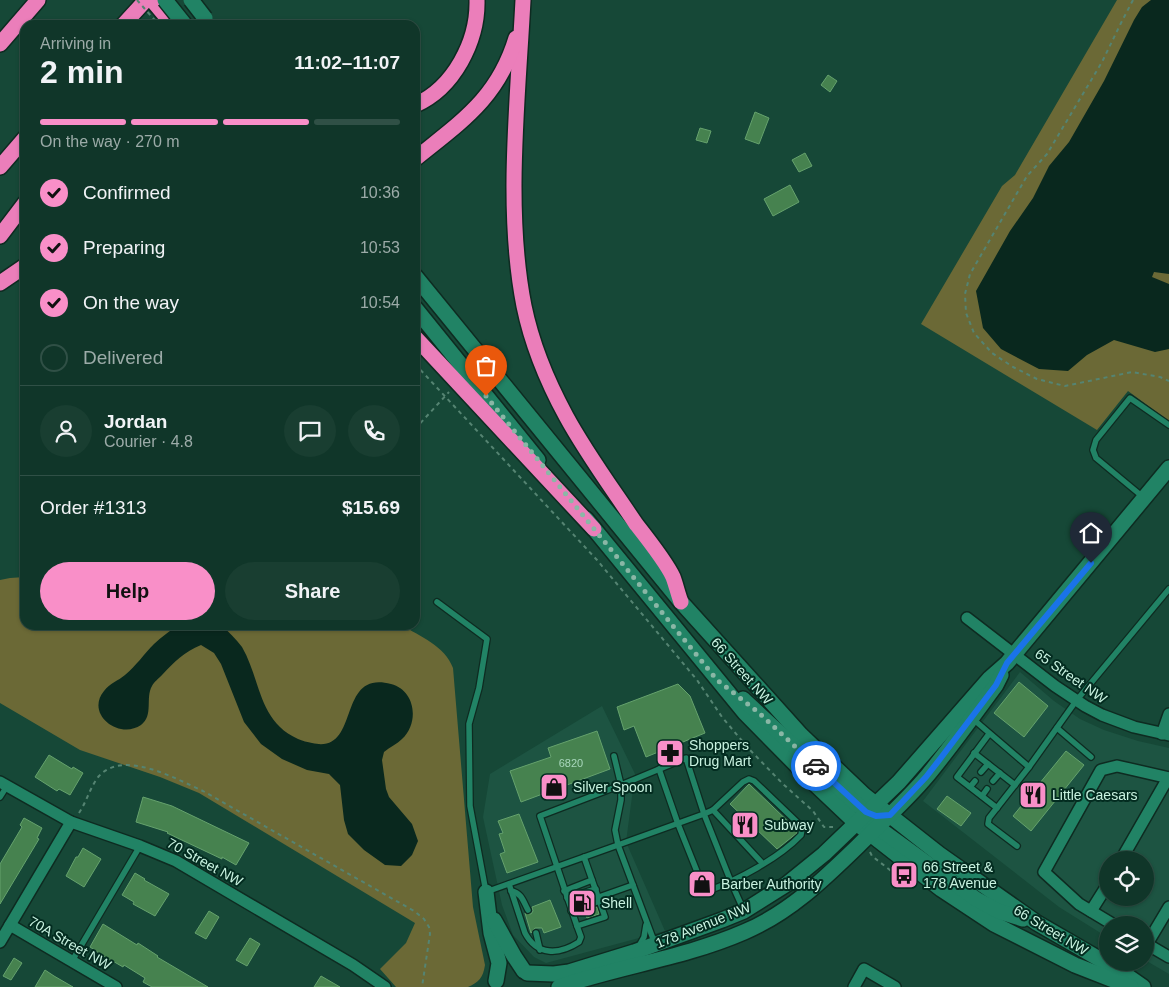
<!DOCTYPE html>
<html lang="en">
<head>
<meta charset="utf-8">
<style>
	:root { --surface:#103629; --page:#193e31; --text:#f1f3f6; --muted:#9caba8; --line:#305046; --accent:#f98fc8 }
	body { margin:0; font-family:Helvetica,sans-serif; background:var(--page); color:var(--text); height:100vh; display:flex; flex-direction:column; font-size:19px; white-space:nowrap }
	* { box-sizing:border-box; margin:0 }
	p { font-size:16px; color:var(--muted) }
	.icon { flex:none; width:28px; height:28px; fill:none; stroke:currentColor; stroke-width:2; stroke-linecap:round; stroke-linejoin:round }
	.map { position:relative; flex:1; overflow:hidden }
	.details { position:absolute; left:20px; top:20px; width:400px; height:610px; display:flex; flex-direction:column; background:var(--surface); border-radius:15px; box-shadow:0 1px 4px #0004,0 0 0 1px var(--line) }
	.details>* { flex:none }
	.fabs { position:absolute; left:1099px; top:851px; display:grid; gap:10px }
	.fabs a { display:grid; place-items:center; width:55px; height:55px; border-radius:50%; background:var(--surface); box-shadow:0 1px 4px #0004,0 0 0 1px var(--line); font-size:25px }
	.pin { position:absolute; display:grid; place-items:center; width:42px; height:42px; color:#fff; margin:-51px -21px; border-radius:50% 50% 50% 0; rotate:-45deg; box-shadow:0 0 5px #0007 }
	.pin .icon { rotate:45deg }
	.courier { position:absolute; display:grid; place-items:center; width:50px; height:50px; margin:-25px; border:4px solid #1a73e8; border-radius:50%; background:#fff; color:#222; box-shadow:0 1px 6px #0007 }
	.head em { font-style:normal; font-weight:700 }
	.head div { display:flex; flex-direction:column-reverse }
	.head { display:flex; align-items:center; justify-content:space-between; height:85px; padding:0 20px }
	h1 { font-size:32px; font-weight:700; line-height:38px }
	.bar { display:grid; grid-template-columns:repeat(4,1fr); gap:8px 5px; align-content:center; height:60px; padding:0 20px }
	.bar i { height:6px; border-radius:4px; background:var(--line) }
	.bar .on { background:var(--accent) }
	.bar p { grid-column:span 4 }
	.line { display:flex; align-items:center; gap:12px; padding:0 20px; border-top:1px solid var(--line) }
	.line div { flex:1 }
	.round { display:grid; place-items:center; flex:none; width:52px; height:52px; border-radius:26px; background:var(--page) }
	ol { padding:0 20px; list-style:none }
	li { display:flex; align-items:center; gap:15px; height:55px }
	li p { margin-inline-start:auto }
	li .icon { padding:5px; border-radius:50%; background:var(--accent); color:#111; stroke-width:4 }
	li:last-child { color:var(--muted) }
	li i { width:28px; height:28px; border:2px solid var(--line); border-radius:50% }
	.action { display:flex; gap:10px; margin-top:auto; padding:10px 20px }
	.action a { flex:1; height:58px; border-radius:30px; background:var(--accent); color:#111; font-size:20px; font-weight:700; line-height:58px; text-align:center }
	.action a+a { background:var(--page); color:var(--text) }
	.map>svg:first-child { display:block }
	.built { fill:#1d5442; fill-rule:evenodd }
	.green { fill:#6b6936 }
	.water { fill:#09281e }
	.building { fill:#46824f; stroke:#65a26d }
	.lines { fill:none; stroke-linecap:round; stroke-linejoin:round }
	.lane-casing { stroke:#0e2b21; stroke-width:8 }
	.street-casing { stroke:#0e2b21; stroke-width:14 }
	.secondary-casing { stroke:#0e2b21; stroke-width:18 }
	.highway-casing { stroke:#0e2b21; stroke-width:18 }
	.path { stroke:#558472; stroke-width:2; stroke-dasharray:4 4; stroke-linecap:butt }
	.lane { stroke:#218365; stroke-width:5.5 }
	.street { stroke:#218365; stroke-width:11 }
	.secondary { stroke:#218365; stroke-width:15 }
	.highway { stroke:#eb7eba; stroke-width:15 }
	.secondary-bridge-casing { stroke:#0e2b21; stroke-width:18; stroke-linecap:butt }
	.path-bridge { stroke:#558472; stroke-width:2; stroke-dasharray:4 4; stroke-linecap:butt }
	.secondary-bridge { stroke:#218365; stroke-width:15 }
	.done { stroke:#8ab7a6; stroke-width:5; stroke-dasharray:0 9 }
	.route { stroke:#1a73e8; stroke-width:6 }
	.labels { text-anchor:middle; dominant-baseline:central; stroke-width:4; stroke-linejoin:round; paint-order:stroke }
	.number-label { font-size:11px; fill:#a8d7bc }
	.street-label { font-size:14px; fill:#c9f3e1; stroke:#032c20 }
	.poi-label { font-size:14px; fill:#c9f3e1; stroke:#032c20; text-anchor:start }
</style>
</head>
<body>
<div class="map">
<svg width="1169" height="987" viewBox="0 0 1169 987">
	<rect width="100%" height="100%" fill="#164837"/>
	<g class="built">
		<path d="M1020,672L1054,701L1080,719L1104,730L1138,741L1169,748V974L1145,960V925H1108L1107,937L1059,907L923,801ZM1108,860H1145V898H1108Z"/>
		<path d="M602,706L635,774L626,842L665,931L546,963L534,957L513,935L502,905L483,817L490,774Z"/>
	</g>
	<g class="green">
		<path d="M1117,0H1169V421L1128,391L1097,430L921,324L1002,186L1015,175Z"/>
		<path d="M25,577V625H401C420,636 445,646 453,668L473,907L485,965C483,978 479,982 468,987H396L380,969L406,943L415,923L199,793L160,777L80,750L0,703V580L10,578Z"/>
	</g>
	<g class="water">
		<path d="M1151,0H1169V274L1154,272L1152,277L1169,284V349L1155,352L1114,340L1087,355L1068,371L1039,369L1001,349L983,328L976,291L1010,231L1033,198L1049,166L1069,142L1104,81L1134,20L1142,7Z"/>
		<path d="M178,625H221C229,632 236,639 242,647C261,680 258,721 298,739C302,741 308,742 312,743C362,755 335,669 391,684C415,690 420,722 402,739C397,744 390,747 384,752L382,760L386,789L389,797L412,824L418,841L412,855L401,866L385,865L364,850L348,834L344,820L340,785L329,774L307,770L282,759L261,744L244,722L221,664L214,653L201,645C184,652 175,661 162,675C159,678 154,682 152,686C145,698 154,715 141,725C119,740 85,714 104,691C110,683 118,681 125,675C136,666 144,654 154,644C161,637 170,631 178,625Z"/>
	</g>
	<g class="building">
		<path d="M828,75L837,81L830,92L821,85Z"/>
		<path d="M755,112L769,118L759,144L745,139Z"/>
		<path d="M700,128L711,131L707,143L696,140Z"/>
		<path d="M805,153L812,166L799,172L792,160Z"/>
		<path d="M790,185L799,202L773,216L764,199Z"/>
		<path d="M1019,682L1048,706L1024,737L994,713Z"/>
		<path d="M678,684L690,696L705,733L646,757L634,726L624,730L617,707Z"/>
		<path d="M597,731L610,769L521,802L510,771L551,757L548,748Z"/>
		<path d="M1066,751L1084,765L1031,831L1013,816Z"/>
		<path d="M49,755L72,769L73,767L83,773L70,795L59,789L57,791L35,777Z"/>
		<path d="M749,784L797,830V833L777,849L730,804Z"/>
		<path d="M947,796L971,813L961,826L937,809Z"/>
		<path d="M143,797L172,806L249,843L236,865L222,857V859L167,833L168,832L136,822Z"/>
		<path d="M519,814L538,862L507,873L500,854L505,852L499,834L503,833L498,821Z"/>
		<path d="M24,818L42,828L37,838L39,839L0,904V864L22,827L20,825Z"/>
		<path d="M83,848L101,859L84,887L66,876L76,857H78Z"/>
		<path d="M135,873L145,879L144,880L169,894L155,916L133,904L134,902L122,895Z"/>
		<path d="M550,900L561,927L544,933L542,928H535L531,933L525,913L531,914L533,911L532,907Z"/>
		<path d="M597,907L599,914L587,918L584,911Z"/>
		<path d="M209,911L219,917L206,939L195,933Z"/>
		<path d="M103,924L137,945L138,943L158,956L157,957L208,987H152L143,982L145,978L124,965L123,967L111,960V961L90,947Z"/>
		<path d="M250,938L260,944L247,966L236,960Z"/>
		<path d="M14,958L22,963L11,980L3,976Z"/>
		<path d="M45,970L54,976L73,987H35Z"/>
		<path d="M321,976L340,987H314Z"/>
	</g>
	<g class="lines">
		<defs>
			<g id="lane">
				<path d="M1143,497L1096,458L1093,450L1096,440L1130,398L1169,425"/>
				<path d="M437,602L487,639L479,688L469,724L470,806L486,892L618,845L655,944"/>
				<path d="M973,719L1029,767"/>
				<path d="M1057,728L1091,757"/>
				<path d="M989,734L957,777L997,808"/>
				<path d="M974,753L1015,785"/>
				<path d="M659,769L678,824L704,889L708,891C738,880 779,858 801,835L802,829L799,824L754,781L749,779L743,782L713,810L704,814L731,882L744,911"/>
				<path d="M981,772L988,764"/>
				<path d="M993,781L1000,773"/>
				<path d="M970,787L975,781"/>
				<path d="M982,796L987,789"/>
				<path d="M0,797L7,786"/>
				<path d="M713,810L762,863"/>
				<path d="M1017,846L988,824L989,818L1029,767L1076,701L1169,589"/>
				<path d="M584,857L605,917L577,926L540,816L621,785V800L615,830L618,845L704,814L686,758L621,785L614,756"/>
				<path d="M509,884L525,933C537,956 559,955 579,942L581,937L577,926"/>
				<path d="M511,891C522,893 523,901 528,910"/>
				<path d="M564,891L592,880"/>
				<path d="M599,897L633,885"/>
				<path d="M567,898L596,889"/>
				<path d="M571,911L600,901"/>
				<path d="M536,933L540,950"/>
				<path d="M639,946L644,937L646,925"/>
				<path d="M72,961L140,846"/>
			</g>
			<g id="street">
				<path d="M967,618L1055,686L1085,706L1102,715L1134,727L1169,735"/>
				<path d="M1162,734L1169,714"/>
				<path d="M0,782L71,822L140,846L176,861L353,965L385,987"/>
				<path d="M1121,860L1168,778"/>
				<path d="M1091,911L1108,884"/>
				<path d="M10,925L116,987"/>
				<path d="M1114,925L1079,904L1044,872L1101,770L1117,766L1169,778"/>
				<path d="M0,942L71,822"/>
				<path d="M1145,943L1169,957"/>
				<path d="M1147,944L1169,907"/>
				<path d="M854,987L864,969L895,987"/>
			</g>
			<g id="secondary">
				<path d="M415,276L681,602L801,735L864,795L939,854L1037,923L1120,971L1143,987"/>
				<path d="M415,308L538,460"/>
				<path d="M586,519L745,713L817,786L855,822L941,889L994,924L1075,965L1131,987"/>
				<path d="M743,699L852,800L866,812L876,816"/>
				<path d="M869,824L877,827L976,899L998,911L1023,919"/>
				<path d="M486,892L491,933L499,963L496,981"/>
				<path d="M494,920L514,956L524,971"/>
				<path d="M527,973L554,974L569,972L634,952L722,920L744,911L787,884L824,854L899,782L990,678L1007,663L1169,468"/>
				<path d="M559,987C620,966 684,958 744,932C789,913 823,880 858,846C881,823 906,801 927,776C951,747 973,716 996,685L1001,675"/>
			</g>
			<g id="highway">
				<path d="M152,0L173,25"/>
				<path d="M523,0C518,98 505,210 524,306C532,345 547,381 566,416C586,453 612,488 636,524C647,538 666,562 673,577C676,585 678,594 681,602"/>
				<path d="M123,25L146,0"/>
				<path d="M0,44L38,0"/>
				<path d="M415,105C454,88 478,41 477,0"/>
				<path d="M415,159C462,121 498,98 516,38"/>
				<path d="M0,167L25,138"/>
				<path d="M0,236L25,203"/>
				<path d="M0,283L25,266"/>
				<path d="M415,337L594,529"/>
			</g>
		</defs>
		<use href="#lane" class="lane-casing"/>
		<use href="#street" class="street-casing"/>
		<use href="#secondary" class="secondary-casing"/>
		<use href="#highway" class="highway-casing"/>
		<g class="path">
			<path d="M1133,0L1121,23L1102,62L1047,154L1027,176L970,274L965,294L966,313L974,333L992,353L1013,367L1037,379L1065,386L1132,372L1160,377L1169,381"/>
			<path d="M415,364L597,560L697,680L722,717L748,748L783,784L813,811L824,827H833"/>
			<path d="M415,429L449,392"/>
			<path d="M79,813C87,801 90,787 99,776C124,749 176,779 203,791L414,911L424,919L429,927L430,934L422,987"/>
			<path d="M870,852L872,856L909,885"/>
		</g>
		<use href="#lane" class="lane"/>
		<use href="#street" class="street"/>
		<use href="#secondary" class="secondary"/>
		<use href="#highway" class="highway"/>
		<defs>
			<g id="secondary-bridge">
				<path d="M165,0L185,25"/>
				<path d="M191,0L205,18"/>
			</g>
		</defs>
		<use href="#secondary-bridge" class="secondary-bridge-casing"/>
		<path class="path-bridge" d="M137,0L159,25"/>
		<use href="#secondary-bridge" class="secondary-bridge"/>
	</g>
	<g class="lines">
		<path class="done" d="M486,396L717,680L758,712L816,766"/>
		<path class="route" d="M816,766L866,812L876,816L890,815L926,777L940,759L996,685L1007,663L1091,563"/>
	</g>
	<defs>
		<symbol id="pharmacy-square" viewBox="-11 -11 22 22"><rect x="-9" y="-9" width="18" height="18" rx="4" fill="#f98fc8" stroke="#032c20"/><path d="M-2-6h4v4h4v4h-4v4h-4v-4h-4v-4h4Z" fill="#111"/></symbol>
		<symbol id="shop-square" viewBox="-11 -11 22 22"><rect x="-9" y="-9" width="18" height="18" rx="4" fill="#f98fc8" stroke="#032c20"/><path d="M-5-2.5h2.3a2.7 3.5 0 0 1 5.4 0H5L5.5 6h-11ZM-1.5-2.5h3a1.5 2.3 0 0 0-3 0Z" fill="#111"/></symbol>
		<symbol id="restaurant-square" viewBox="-11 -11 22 22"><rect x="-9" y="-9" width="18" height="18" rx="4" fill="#f98fc8" stroke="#032c20"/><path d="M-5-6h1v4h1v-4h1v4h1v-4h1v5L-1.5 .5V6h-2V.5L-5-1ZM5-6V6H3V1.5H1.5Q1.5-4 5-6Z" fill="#111"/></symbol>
		<symbol id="bus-square" viewBox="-11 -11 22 22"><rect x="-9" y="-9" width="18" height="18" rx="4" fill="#f98fc8" stroke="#032c20"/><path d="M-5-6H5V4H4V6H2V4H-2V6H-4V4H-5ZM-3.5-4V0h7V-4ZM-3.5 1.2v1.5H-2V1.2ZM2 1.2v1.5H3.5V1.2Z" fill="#111"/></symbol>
		<symbol id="fuel-square" viewBox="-11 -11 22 22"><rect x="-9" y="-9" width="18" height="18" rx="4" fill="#f98fc8" stroke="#032c20"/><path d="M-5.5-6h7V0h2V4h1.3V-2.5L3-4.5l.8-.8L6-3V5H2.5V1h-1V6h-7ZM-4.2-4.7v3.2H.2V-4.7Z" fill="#111"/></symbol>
	</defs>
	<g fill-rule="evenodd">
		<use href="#pharmacy-square" x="654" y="737" width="32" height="32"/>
		<use href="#shop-square" x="538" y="771" width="32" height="32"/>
		<use href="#restaurant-square" x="1017" y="779" width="32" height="32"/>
		<use href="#restaurant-square" x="729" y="809" width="32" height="32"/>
		<use href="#bus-square" x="888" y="859" width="32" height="32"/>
		<use href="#shop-square" x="686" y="868" width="32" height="32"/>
		<use href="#fuel-square" x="566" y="887" width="32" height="32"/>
	</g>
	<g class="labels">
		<g class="number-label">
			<text x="571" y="763">6820</text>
		</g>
		<g class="street-label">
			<text transform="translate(742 671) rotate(48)">66 Street NW</text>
			<text transform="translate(1071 676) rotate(35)">65 Street NW</text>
			<text transform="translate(205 862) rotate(29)">70 Street NW</text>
			<text transform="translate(703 925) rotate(-22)">178 Avenue NW</text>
			<text transform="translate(1051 930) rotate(31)">66 Street NW</text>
			<text transform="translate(70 943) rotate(30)">70A Street NW</text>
		</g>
		<g class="poi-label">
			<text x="689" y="745">Shoppers<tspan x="689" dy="16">Drug Mart</tspan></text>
			<text x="573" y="787">Silver Spoon</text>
			<text x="1052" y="795">Little Caesars</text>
			<text x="764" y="825">Subway</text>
			<text x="923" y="867">66 Street &amp;<tspan x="923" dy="16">178 Avenue</tspan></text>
			<text x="721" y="884">Barber Authority</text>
			<text x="601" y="903">Shell</text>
		</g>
	</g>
</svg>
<div class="fabs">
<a><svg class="icon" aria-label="locate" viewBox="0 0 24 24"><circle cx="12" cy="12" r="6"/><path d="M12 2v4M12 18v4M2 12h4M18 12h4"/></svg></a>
<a><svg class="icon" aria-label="layers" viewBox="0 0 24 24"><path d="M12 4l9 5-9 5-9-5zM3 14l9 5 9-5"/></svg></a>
</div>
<div class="pin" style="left:486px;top:396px;background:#ea580c"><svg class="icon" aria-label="bag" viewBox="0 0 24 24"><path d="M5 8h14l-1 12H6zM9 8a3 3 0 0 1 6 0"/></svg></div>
<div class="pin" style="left:1091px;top:563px;background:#1f2937"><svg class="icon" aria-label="home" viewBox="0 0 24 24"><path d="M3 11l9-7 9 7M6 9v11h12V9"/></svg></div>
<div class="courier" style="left:816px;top:766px"><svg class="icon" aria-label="car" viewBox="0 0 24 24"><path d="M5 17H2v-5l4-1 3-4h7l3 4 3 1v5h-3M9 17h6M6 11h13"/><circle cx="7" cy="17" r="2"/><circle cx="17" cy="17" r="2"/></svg></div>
<section class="details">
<div class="head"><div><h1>2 min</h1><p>Arriving in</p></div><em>11:02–11:07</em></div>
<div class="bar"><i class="on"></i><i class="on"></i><i class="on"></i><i></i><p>On the way · 270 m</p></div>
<ol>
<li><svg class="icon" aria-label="check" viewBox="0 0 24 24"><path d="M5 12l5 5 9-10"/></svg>Confirmed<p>10:36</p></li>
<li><svg class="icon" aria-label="check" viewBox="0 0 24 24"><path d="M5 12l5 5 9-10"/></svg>Preparing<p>10:53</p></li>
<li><svg class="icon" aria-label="check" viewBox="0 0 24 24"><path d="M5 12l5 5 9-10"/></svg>On the way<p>10:54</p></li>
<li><i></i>Delivered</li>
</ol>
<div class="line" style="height:90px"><a class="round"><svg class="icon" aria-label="person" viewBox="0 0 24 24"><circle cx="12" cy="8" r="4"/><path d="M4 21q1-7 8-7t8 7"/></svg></a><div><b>Jordan</b><p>Courier · 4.8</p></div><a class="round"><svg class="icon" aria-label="chat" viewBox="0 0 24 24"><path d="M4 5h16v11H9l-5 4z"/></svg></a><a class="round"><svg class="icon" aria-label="phone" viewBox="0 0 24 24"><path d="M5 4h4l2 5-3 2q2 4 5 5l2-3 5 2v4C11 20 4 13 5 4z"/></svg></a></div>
<div class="line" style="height:65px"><div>Order #1313</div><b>$15.69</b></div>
<div class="action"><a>Help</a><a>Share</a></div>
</section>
</div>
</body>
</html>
